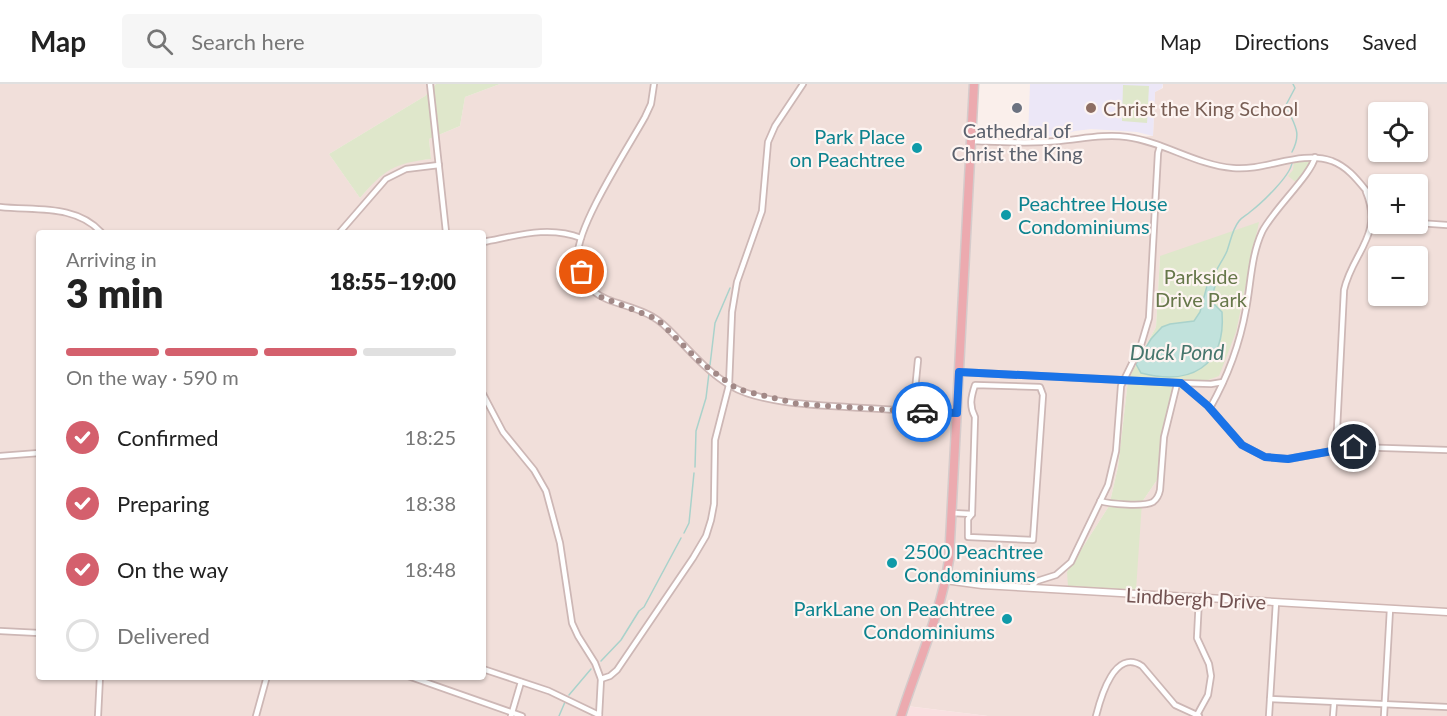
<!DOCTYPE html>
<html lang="en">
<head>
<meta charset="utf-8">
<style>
	:root { --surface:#fff; --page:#f6f6f6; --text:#222; --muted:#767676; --line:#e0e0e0; --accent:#d4606d }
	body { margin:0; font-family:Lato,sans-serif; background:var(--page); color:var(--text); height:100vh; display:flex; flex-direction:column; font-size:22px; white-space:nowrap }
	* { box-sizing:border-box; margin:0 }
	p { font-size:20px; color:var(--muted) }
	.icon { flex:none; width:33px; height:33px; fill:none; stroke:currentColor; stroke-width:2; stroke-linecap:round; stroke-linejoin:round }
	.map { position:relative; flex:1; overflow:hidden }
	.details { position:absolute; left:36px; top:146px; width:450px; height:450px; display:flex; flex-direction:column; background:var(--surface); border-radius:6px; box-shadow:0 2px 4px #0004 }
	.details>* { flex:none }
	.buttons { position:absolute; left:1368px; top:18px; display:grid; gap:12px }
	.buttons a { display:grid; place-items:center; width:60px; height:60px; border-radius:6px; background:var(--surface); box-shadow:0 2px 4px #0004; font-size:30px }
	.pin { position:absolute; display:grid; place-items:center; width:51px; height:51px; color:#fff; margin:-26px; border:3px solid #fff; border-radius:50%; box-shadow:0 2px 6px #0007 }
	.courier { position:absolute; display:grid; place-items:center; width:60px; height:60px; margin:-30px; border:4px solid #1a73e8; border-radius:50%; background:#fff; color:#222; box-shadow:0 2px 8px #0007 }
	.headline em { font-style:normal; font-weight:800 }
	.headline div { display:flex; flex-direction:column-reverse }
	.headline { display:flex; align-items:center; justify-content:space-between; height:102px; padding:0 30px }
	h1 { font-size:39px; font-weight:800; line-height:45px }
	.bar { display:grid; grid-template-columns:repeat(4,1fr); gap:9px 6px; align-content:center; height:72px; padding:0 30px }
	.bar i { height:8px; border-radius:4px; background:var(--line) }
	.bar .active { background:var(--accent) }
	.bar p { grid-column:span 4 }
	ol { padding:0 30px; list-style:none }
	li { display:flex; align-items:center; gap:18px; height:66px }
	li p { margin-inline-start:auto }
	li .icon { padding:6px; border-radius:50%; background:var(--accent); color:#fff; stroke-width:4 }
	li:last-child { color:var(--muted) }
	li i { width:33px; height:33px; border:3px solid var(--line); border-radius:50% }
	header { display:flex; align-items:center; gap:36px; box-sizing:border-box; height:84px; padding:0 30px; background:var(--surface); border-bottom:2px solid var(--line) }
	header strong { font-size:28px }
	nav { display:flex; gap:33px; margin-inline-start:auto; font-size:21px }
	.search { width:420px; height:54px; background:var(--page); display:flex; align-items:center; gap:15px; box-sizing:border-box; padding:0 21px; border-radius:6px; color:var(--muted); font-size:22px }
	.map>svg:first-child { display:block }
	.residential { fill:#f1dfda; fill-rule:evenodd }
	.commercial { fill:#f9e0e1 }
	.education { fill:#ece7f7 }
	.green { fill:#dfe7cb }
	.water { fill:#c1e2dc; stroke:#a9d2cb; stroke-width:1.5 }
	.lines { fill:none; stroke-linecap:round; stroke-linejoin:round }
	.stream { stroke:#a9d2cb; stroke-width:1.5 }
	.street-casing { stroke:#cdb7b5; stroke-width:8 }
	.secondary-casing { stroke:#cfb6b3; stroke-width:9 }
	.highway-casing { stroke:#d5cbcb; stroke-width:11 }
	.street { stroke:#fff; stroke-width:4.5 }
	.secondary { stroke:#fff; stroke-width:6 }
	.highway { stroke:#ecaaaf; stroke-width:8 }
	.done { stroke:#a28987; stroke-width:6; stroke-dasharray:0 10.8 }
	.route { stroke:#1a73e8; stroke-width:8 }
	.worship-dot { fill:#6b7280; stroke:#fdf4f1; stroke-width:2 }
	.education-dot { fill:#8d6e63; stroke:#fdf4f1; stroke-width:2 }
	.culture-dot { fill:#0f9aa8; stroke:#fdf4f1; stroke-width:2 }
	.labels { text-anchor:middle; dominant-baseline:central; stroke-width:4.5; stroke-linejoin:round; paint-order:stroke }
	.education-label { font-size:20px; fill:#785e54; stroke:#fdf4f1; text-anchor:start }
	.worship-label { font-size:20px; fill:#5b616d; stroke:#fdf4f1 }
	.culture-label { font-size:20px; fill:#0d838f; stroke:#fdf4f1; text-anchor:end }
	.park-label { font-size:20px; fill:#66774a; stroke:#fdf4f1 }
	.street-label { font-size:20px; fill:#725251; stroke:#fdf4f1 }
	.water-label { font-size:21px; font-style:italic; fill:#46766d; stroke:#fdf4f1 }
</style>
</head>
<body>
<header>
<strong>Map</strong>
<div class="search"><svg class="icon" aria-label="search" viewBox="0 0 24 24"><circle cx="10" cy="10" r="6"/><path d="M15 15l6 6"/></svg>Search here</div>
<nav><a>Map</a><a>Directions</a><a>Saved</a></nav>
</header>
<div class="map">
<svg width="1447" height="632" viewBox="0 0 1447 632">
	<rect width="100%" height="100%" fill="#faefeb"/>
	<path class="residential" d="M0,0H436L425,12L329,70L360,114L373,99L390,84L411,77L431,75L429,55L460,42L465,13L500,0H971L967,58L990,60L1153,52L1155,8L1163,4V0H1447V632H988L907,622L903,632H0ZM1378,28H1418V68H1378ZM1378,100H1418V140H1378ZM39,148H483V592H39ZM1160,172L1172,309L1157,396L1142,418L1067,488L1109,422L1118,383L1128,296L1156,243ZM1378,172H1418V212H1378Z"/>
	<path class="commercial" d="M906,622L988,632H903Z"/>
	<path class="education" d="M1030,0H1163L1162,4L1155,8L1153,52L1137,48L1091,45L1075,47L1058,52L1028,53Z"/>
	<g class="green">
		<path d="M436,0H500L465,13L460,42L429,55L431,75C394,79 384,86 360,114L329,70L425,12Z"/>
		<path d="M1123,1L1149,2L1147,39L1122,37Z"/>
		<path d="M1313,75L1297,99L1288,92L1293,86L1294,77Z"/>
		<path d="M1259,138L1236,248L1219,292L1172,309L1157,396L1142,418L1136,506L1068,502L1067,488L1109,422L1118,383L1128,296L1156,243L1160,172Z"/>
	</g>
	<path class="water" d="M1213,196L1215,202L1211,217L1222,228C1226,283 1190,302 1141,289L1136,280L1151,255L1162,243L1170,240L1194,237L1200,228L1208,198Z"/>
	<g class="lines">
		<g class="stream">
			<path d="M1292,68C1303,47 1293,40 1286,21L1295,4L1293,0"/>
			<path d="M1213,196C1215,185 1223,177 1227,167C1231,156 1232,146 1239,137C1242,133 1247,131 1250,128C1262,119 1290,92 1292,79"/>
			<path d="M710,281L715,239L730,204"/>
			<path d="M695,383L696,347L706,314L709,289"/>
			<path d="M684,449L689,439L694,389"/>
			<path d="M601,577L621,556L639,527L644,523L681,454"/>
			<path d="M569,611L591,585"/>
			<path d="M559,632L565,618"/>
		</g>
		<defs>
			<g id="street">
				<path d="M430,0L446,148"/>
				<path d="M654,0L651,20L645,33C629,62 576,143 578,172C582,223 622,214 653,233C664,239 672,249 680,257C695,273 712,291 731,302C760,319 814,321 847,323C884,325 920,328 956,329"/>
				<path d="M972,57C1001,58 1030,60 1059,57C1082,55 1104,50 1127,53C1164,58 1196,81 1233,84C1266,87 1300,66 1332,77C1353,85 1363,105 1378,120"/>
				<path d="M0,123C35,127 75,120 101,148"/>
				<path d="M1418,139L1447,141"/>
				<path d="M340,148L386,95L406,85L439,81"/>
				<path d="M483,158C516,152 548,141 581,154"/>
				<path d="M959,288L1181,299L1208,322L1242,361L1265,373L1288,375L1354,363L1447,366"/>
				<path d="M1181,299L1211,300L1223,298"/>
				<path d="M975,301L1040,303L1043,311L1033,456L968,453V435L972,430L975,333C969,322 971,313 975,301Z"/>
				<path d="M483,310L503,348L534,386L546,407L560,459L572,539L578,552L595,579L601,595L599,632"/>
				<path d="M1210,324C1227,294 1240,259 1246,225C1251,199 1251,172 1262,148C1272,127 1312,90 1315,73"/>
				<path d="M913,327L918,276"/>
				<path d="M1336,365L1344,206C1352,169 1384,151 1366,108"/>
				<path d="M0,372L39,369"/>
				<path d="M1100,417C1109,420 1144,423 1153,418C1157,415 1159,411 1160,406L1164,353L1177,300"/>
				<path d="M952,429L972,430"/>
				<path d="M1031,503L1037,497L1056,491L1071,478L1108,401L1116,367L1121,302L1141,261L1149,234L1158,69L1160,62"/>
				<path d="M0,547L39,549"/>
				<path d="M483,585L549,607L599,631"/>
				<path d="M408,592L522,632"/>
				<path d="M601,595L610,592L617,586L693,474L706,452L711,436L714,420L715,356L729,301L732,228L737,198L762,127L768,58L775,42L803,0"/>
				<path d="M1270,615L1447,623"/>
				<path d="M1197,631L1208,611L1211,592L1209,580L1197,554L1199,514"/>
				<path d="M98,632L100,592"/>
				<path d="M256,632L267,592"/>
				<path d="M511,632L521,598"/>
				<path d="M1096,632C1101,612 1115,564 1142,582L1175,621L1199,632"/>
				<path d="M1269,632L1276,518"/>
				<path d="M1333,632L1334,619"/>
				<path d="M1384,632L1390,525"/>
			</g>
			<path id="secondary" d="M945,496L982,501L1447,528"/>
			<path id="highway" d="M901,632C917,581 941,529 949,476L974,0"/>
		</defs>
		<use href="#street" class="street-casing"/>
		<use href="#secondary" class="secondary-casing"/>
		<use href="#highway" class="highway-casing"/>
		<use href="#street" class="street"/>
		<use href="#secondary" class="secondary"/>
		<use href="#highway" class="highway"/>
	</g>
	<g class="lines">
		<path class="done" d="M582,188L594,208L601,213L657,235L700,278L737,305L798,320L922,328"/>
		<path class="route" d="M922,328L957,329L959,288L1181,299L1208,322L1242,361L1265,373L1288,375L1354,363"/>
	</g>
	<circle class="worship-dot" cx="1017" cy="24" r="6"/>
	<circle class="education-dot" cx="1091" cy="24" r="6"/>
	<g class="culture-dot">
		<circle cx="917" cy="64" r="6"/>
		<circle cx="1006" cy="131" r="6"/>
		<circle cx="892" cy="479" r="6"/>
		<circle cx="1007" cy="535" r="6"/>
	</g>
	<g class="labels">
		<g class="education-label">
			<text x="1103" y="24">Christ the King School</text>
		</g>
		<g class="worship-label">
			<text x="1017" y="46">Cathedral of<tspan x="1017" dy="23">Christ the King</tspan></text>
		</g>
		<g class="culture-label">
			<text x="905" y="52">Park Place<tspan x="905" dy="23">on Peachtree</tspan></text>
			<text x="1018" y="119" text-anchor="start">Peachtree House<tspan x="1018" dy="23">Condominiums</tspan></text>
			<text x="904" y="467" text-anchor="start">2500 Peachtree<tspan x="904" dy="23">Condominiums</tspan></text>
			<text x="995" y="524">ParkLane on Peachtree<tspan x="995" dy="23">Condominiums</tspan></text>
		</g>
		<g class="park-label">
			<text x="1201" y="192">Parkside<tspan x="1201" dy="23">Drive Park</tspan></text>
		</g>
		<g class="street-label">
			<text transform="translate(1196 514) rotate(3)">Lindbergh Drive</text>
		</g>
		<g class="water-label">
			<text x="1177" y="267">Duck Pond</text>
		</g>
	</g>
</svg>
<div class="buttons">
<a><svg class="icon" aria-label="locate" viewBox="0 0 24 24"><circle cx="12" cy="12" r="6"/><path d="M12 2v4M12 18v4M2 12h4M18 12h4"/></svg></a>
<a>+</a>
<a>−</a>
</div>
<div class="pin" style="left:582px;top:188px;background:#ea580c"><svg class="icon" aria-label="bag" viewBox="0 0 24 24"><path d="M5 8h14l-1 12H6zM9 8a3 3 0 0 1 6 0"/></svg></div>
<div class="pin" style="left:1354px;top:363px;background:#1f2937"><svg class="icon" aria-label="home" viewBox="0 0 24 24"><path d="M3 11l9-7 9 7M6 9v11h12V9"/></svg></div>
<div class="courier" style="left:922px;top:328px"><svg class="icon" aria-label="car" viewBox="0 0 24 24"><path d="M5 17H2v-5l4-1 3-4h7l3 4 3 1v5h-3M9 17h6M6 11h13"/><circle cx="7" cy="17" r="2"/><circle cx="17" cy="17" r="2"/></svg></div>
<section class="details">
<div class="headline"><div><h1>3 min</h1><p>Arriving in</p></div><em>18:55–19:00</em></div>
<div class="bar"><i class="active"></i><i class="active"></i><i class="active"></i><i></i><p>On the way · 590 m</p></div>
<ol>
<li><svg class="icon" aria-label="check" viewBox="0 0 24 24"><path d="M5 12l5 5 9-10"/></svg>Confirmed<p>18:25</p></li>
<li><svg class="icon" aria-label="check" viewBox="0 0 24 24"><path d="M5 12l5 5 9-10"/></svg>Preparing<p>18:38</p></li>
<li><svg class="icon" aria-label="check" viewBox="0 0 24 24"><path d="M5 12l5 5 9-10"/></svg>On the way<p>18:48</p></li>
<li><i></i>Delivered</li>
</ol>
</section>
</div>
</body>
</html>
